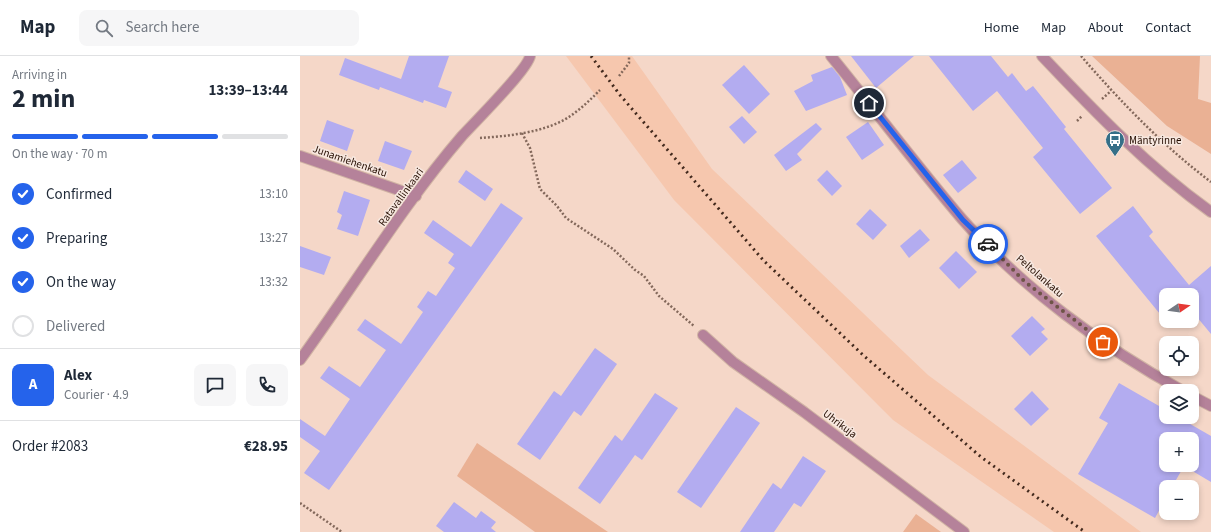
<!DOCTYPE html>
<html lang="en">
<head>
<meta charset="utf-8">
<style>
	:root { --surface:#fff; --page:#f6f6f7; --text:#1f2937; --muted:#747a83; --line:#e0e1e3; --accent:#2563eb }
	body { margin:0; font-family:"Source Sans 3",sans-serif; background:var(--page); color:var(--text); height:100vh; display:flex; flex-direction:column; font-size:15px; white-space:nowrap }
	* { box-sizing:border-box; margin:0 }
	p { font-size:13px; color:var(--muted) }
	.icon { flex:none; width:22px; height:22px; fill:none; stroke:currentColor; stroke-width:2; stroke-linecap:round; stroke-linejoin:round }
	.map { position:relative; flex:1; overflow:hidden }
	.sheet { display:flex; flex-direction:column; background:var(--surface); width:300px }
	.sheet>* { flex:none }
	.needle { width:26px; rotate:77deg }
	.tools { position:absolute; left:859px; top:232px; display:grid; gap:8px }
	.tools a { display:grid; place-items:center; width:40px; height:40px; border-radius:8px; background:var(--surface); box-shadow:0 2px 6px #0003; font-size:20px }
	.pin { position:absolute; display:grid; place-items:center; width:34px; height:34px; color:#fff; margin:-17px; border:2px solid #fff; border-radius:50%; box-shadow:0 1px 4px #0007 }
	.courier { position:absolute; display:grid; place-items:center; width:40px; height:40px; margin:-20px; border:3px solid #2563eb; border-radius:50%; background:#fff; color:#222; box-shadow:0 1px 5px #0007 }
	.headline em { font-style:normal; font-weight:700 }
	.headline div { display:flex; flex-direction:column-reverse }
	.headline { display:flex; align-items:center; justify-content:space-between; height:68px; padding:0 12px }
	h1 { font-size:26px; font-weight:700; line-height:30px }
	.bar { display:grid; grid-template-columns:repeat(4,1fr); gap:6px 4px; align-content:center; height:48px; padding:0 12px }
	.bar i { height:5px; border-radius:3px; background:var(--line) }
	.bar .on { background:var(--accent) }
	.bar p { grid-column:span 4 }
	.line { display:flex; align-items:center; gap:10px; padding:0 12px; border-top:1px solid var(--line) }
	.line div { flex:1 }
	.round { display:grid; place-items:center; flex:none; width:42px; height:42px; border-radius:8px; background:var(--page) }
	ol { padding:0 12px; list-style:none }
	li { display:flex; align-items:center; gap:12px; height:44px }
	li p { margin-inline-start:auto }
	li .icon { padding:4px; border-radius:50%; background:var(--accent); color:#fff; stroke-width:4 }
	li:last-child { color:var(--muted) }
	li i { width:22px; height:22px; border:2px solid var(--line); border-radius:50% }
	header { display:flex; align-items:center; gap:24px; box-sizing:border-box; height:56px; padding:0 20px; background:var(--surface); border-bottom:1px solid var(--line) }
	header strong { font-size:19px }
	nav { display:flex; gap:22px; margin-inline-start:auto; font-size:14px }
	.search { width:280px; height:36px; background:var(--page); display:flex; align-items:center; gap:10px; box-sizing:border-box; padding:0 14px; border-radius:8px; color:var(--muted); font-size:15px }
	main { display:flex; flex:1; min-height:0 }
	.map>svg:first-child { display:block }
	.built { fill:#f6c7ae }
	.green { fill:#eab194 }
	.building { fill:#b3acf0; fill-rule:evenodd }
	.lines { fill:none; stroke-linecap:round; stroke-linejoin:round }
	.minor-casing { stroke:#d0b3a4; stroke-width:12 }
	.path { stroke:#83685b; stroke-width:2.5; stroke-dasharray:2 2; stroke-linecap:butt }
	.minor { stroke:#b5829a; stroke-width:10 }
	.rail { stroke:#42291d; stroke-width:3; stroke-dasharray:2 4; stroke-linecap:butt }
	.done { stroke:#6e5447; stroke-width:4; stroke-dasharray:0 7.2 }
	.route { stroke:#2563eb; stroke-width:5 }
	.labels { text-anchor:middle; dominant-baseline:central; stroke-width:3; stroke-linejoin:round; paint-order:stroke }
	.poi-label { font-size:11px; fill:#250d01; stroke:#f7e8e0; text-anchor:start }
	.street-label { font-size:11px; fill:#250d01; stroke:#f7e8e0 }
</style>
</head>
<body>
<header>
<strong>Map</strong>
<div class="search"><svg class="icon" aria-label="search" viewBox="0 0 24 24"><circle cx="10" cy="10" r="6"/><path d="M15 15l6 6"/></svg>Search here</div>
<nav><a>Home</a><a>Map</a><a>About</a><a>Contact</a></nav>
</header>
<main>
<section class="sheet">
<div class="headline"><div><h1>2 min</h1><p>Arriving in</p></div><em>13:39–13:44</em></div>
<div class="bar"><i class="on"></i><i class="on"></i><i class="on"></i><i></i><p>On the way · 70 m</p></div>
<ol>
<li><svg class="icon" aria-label="check" viewBox="0 0 24 24"><path d="M5 12l5 5 9-10"/></svg>Confirmed<p>13:10</p></li>
<li><svg class="icon" aria-label="check" viewBox="0 0 24 24"><path d="M5 12l5 5 9-10"/></svg>Preparing<p>13:27</p></li>
<li><svg class="icon" aria-label="check" viewBox="0 0 24 24"><path d="M5 12l5 5 9-10"/></svg>On the way<p>13:32</p></li>
<li><i></i>Delivered</li>
</ol>
<div class="line" style="height:72px"><b class="round" style="background:var(--accent);color:#fff">A</b><div><b>Alex</b><p>Courier · 4.9</p></div><a class="round"><svg class="icon" aria-label="chat" viewBox="0 0 24 24"><path d="M4 5h16v11H9l-5 4z"/></svg></a><a class="round"><svg class="icon" aria-label="phone" viewBox="0 0 24 24"><path d="M5 4h4l2 5-3 2q2 4 5 5l2-3 5 2v4C11 20 4 13 5 4z"/></svg></a></div>
<div class="line" style="height:52px"><div>Order #2083</div><b>€28.95</b></div>
</section>
<div class="map">
<svg width="911" height="476" viewBox="0 0 911 476">
	<rect width="100%" height="100%" fill="#f5d7c8"/>
	<path class="built" d="M266,0H332L412,113L628,319L841,476H754L593,364L374,144Z"/>
	<g class="green">
		<path d="M792,0H900L898,43L911,47V98L867,70Z"/>
		<path d="M177,387L308,476H235L157,420Z"/>
		<path d="M616,458L641,476H603Z"/>
	</g>
	<g class="building">
		<path d="M109,0H149L138,31L152,36L146,52L124,44L123,47L80,31L79,34L39,19L45,2L101,23Z"/>
		<path d="M551,0H614L576,32Z"/>
		<path d="M629,0H691L708,21L712,17L726,35L733,30L766,71L764,73L812,132L780,158L733,101L743,92L697,35L673,55Z"/>
		<path d="M444,9L470,38L449,58L422,29Z"/>
		<path d="M532,11L540,21L547,39L506,55L494,35L513,25L511,19Z"/>
		<path d="M442,60L457,76L444,88L429,71Z"/>
		<path d="M27,64L54,74L47,95L20,85Z"/>
		<path d="M568,66L584,89L562,104L546,81Z"/>
		<path d="M516,67L522,73L497,98L502,104L486,115L474,99Z"/>
		<path d="M85,85L112,95L104,114L78,105Z"/>
		<path d="M662,104L677,122L658,137L643,119Z"/>
		<path d="M166,114L193,133L185,145L158,126Z"/>
		<path d="M527,114L542,130L532,140L517,124Z"/>
		<path d="M44,135L70,144L58,180L37,173L42,159L37,156Z"/>
		<path d="M201,147L223,162L29,434L4,417L20,395L0,381V363L25,380L50,343L20,322L29,310L60,331L86,294L57,274L65,263L101,288L123,256L117,251L128,235L136,240L155,212L148,207L154,198L124,177L133,164L171,191Z"/>
		<path d="M833,150L853,176L849,180L889,229L911,210V278L892,255V239H866V253L860,258L796,180Z"/>
		<path d="M570,153L587,169L573,184L556,168Z"/>
		<path d="M620,173L630,184L609,202L600,190Z"/>
		<path d="M0,190L31,201L24,219L0,211Z"/>
		<path d="M656,195L677,216L659,233L639,212Z"/>
		<path d="M732,260L745,273L741,276L748,283L730,300L711,280Z"/>
		<path d="M295,292L317,308L281,360L274,355L240,404L217,388L254,335L261,340Z"/>
		<path d="M819,327L866,354V361H878L911,380V426L884,410L872,431H866V442L855,462L778,418L808,367L799,362ZM866,383H892V409H866Z"/>
		<path d="M732,335L749,353L731,370L714,353Z"/>
		<path d="M355,337L378,352L342,404L335,399L300,448L278,432L315,379L322,385Z"/>
		<path d="M436,351L460,367L401,452L377,436Z"/>
		<path d="M503,400L526,415L501,451L494,447L474,476H440L473,427L481,433Z"/>
		<path d="M154,446L176,462L181,455L196,466L191,472L196,476H144L136,470Z"/>
	</g>
	<g class="lines">
		<defs>
			<g id="minor">
				<path d="M531,0C575,54 617,110 662,163C721,231 804,292 883,335"/>
				<path d="M742,0C795,56 848,111 911,156"/>
				<path d="M0,100L116,140"/>
				<path d="M403,279L433,306L504,356L664,476"/>
				<path d="M0,304C54,230 102,150 162,80C174,67 228,13 230,0"/>
				<path d="M892,340L911,350"/>
			</g>
		</defs>
		<use href="#minor" class="minor-casing"/>
		<g class="path">
			<path d="M781,0C821,46 862,89 911,126"/>
			<path d="M319,20L329,7V0"/>
			<path d="M802,43L811,35"/>
			<path d="M777,65L782,60"/>
			<path d="M222,77L230,92L240,133L257,150L266,162L313,193L335,214L344,220L359,240L394,270"/>
			<path d="M180,82C208,80 239,77 264,64C278,56 289,45 300,34"/>
			<path d="M0,447L42,476"/>
		</g>
		<use href="#minor" class="minor"/>
		<path class="rail" d="M291,0L320,39L464,205L563,299L681,401L785,476"/>
	</g>
	<g class="lines">
		<path class="done" d="M688,188L724,225L803,286"/>
		<path class="route" d="M569,47L663,164L688,188"/>
	</g>
	<defs>
		<symbol id="bus-pin" viewBox="-11 -11 22 30"><path d="M0 17L-7.5 6A9.5 9.5 0 1 1 7.5 6Z" fill="#356f88" stroke="#f7e8e0"/><path d="M-5-6H5V4H4V6H2V4H-2V6H-4V4H-5ZM-3.5-4V0h7V-4ZM-3.5 1.2v1.5H-2V1.2ZM2 1.2v1.5H3.5V1.2Z" fill="#fff"/></symbol>
	</defs>
	<g fill-rule="evenodd">
		<use href="#bus-pin" x="804" y="73" width="22" height="30"/>
	</g>
	<g class="labels">
		<g class="poi-label">
			<text x="829" y="84">Mäntyrinne</text>
		</g>
		<g class="street-label">
			<text transform="translate(50 105) rotate(19)">Junamiehenkatu</text>
			<text transform="translate(101 141) rotate(-54)">Ratavallinkaari</text>
			<text transform="translate(740 220) rotate(41)">Peltolankatu</text>
			<text transform="translate(540 368) rotate(37)">Uhrikuja</text>
		</g>
	</g>
</svg>
<div class="tools">
<a><svg class="needle" viewBox="-14 -14 28 28"><path d="M0-13l5 13h-10z" fill="#e53935"/><path d="M0 13l5-13h-10z" fill="#747a83"/></svg></a>
<a><svg class="icon" aria-label="locate" viewBox="0 0 24 24"><circle cx="12" cy="12" r="6"/><path d="M12 2v4M12 18v4M2 12h4M18 12h4"/></svg></a>
<a><svg class="icon" aria-label="layers" viewBox="0 0 24 24"><path d="M12 4l9 5-9 5-9-5zM3 14l9 5 9-5"/></svg></a>
<a>+</a>
<a>−</a>
</div>
<div class="pin" style="left:803px;top:286px;background:#ea580c"><svg class="icon" aria-label="bag" viewBox="0 0 24 24"><path d="M5 8h14l-1 12H6zM9 8a3 3 0 0 1 6 0"/></svg></div>
<div class="pin" style="left:569px;top:47px;background:#1f2937"><svg class="icon" aria-label="home" viewBox="0 0 24 24"><path d="M3 11l9-7 9 7M6 9v11h12V9"/></svg></div>
<div class="courier" style="left:688px;top:188px"><svg class="icon" aria-label="car" viewBox="0 0 24 24"><path d="M5 17H2v-5l4-1 3-4h7l3 4 3 1v5h-3M9 17h6M6 11h13"/><circle cx="7" cy="17" r="2"/><circle cx="17" cy="17" r="2"/></svg></div>
</div>
</main>
</body>
</html>
